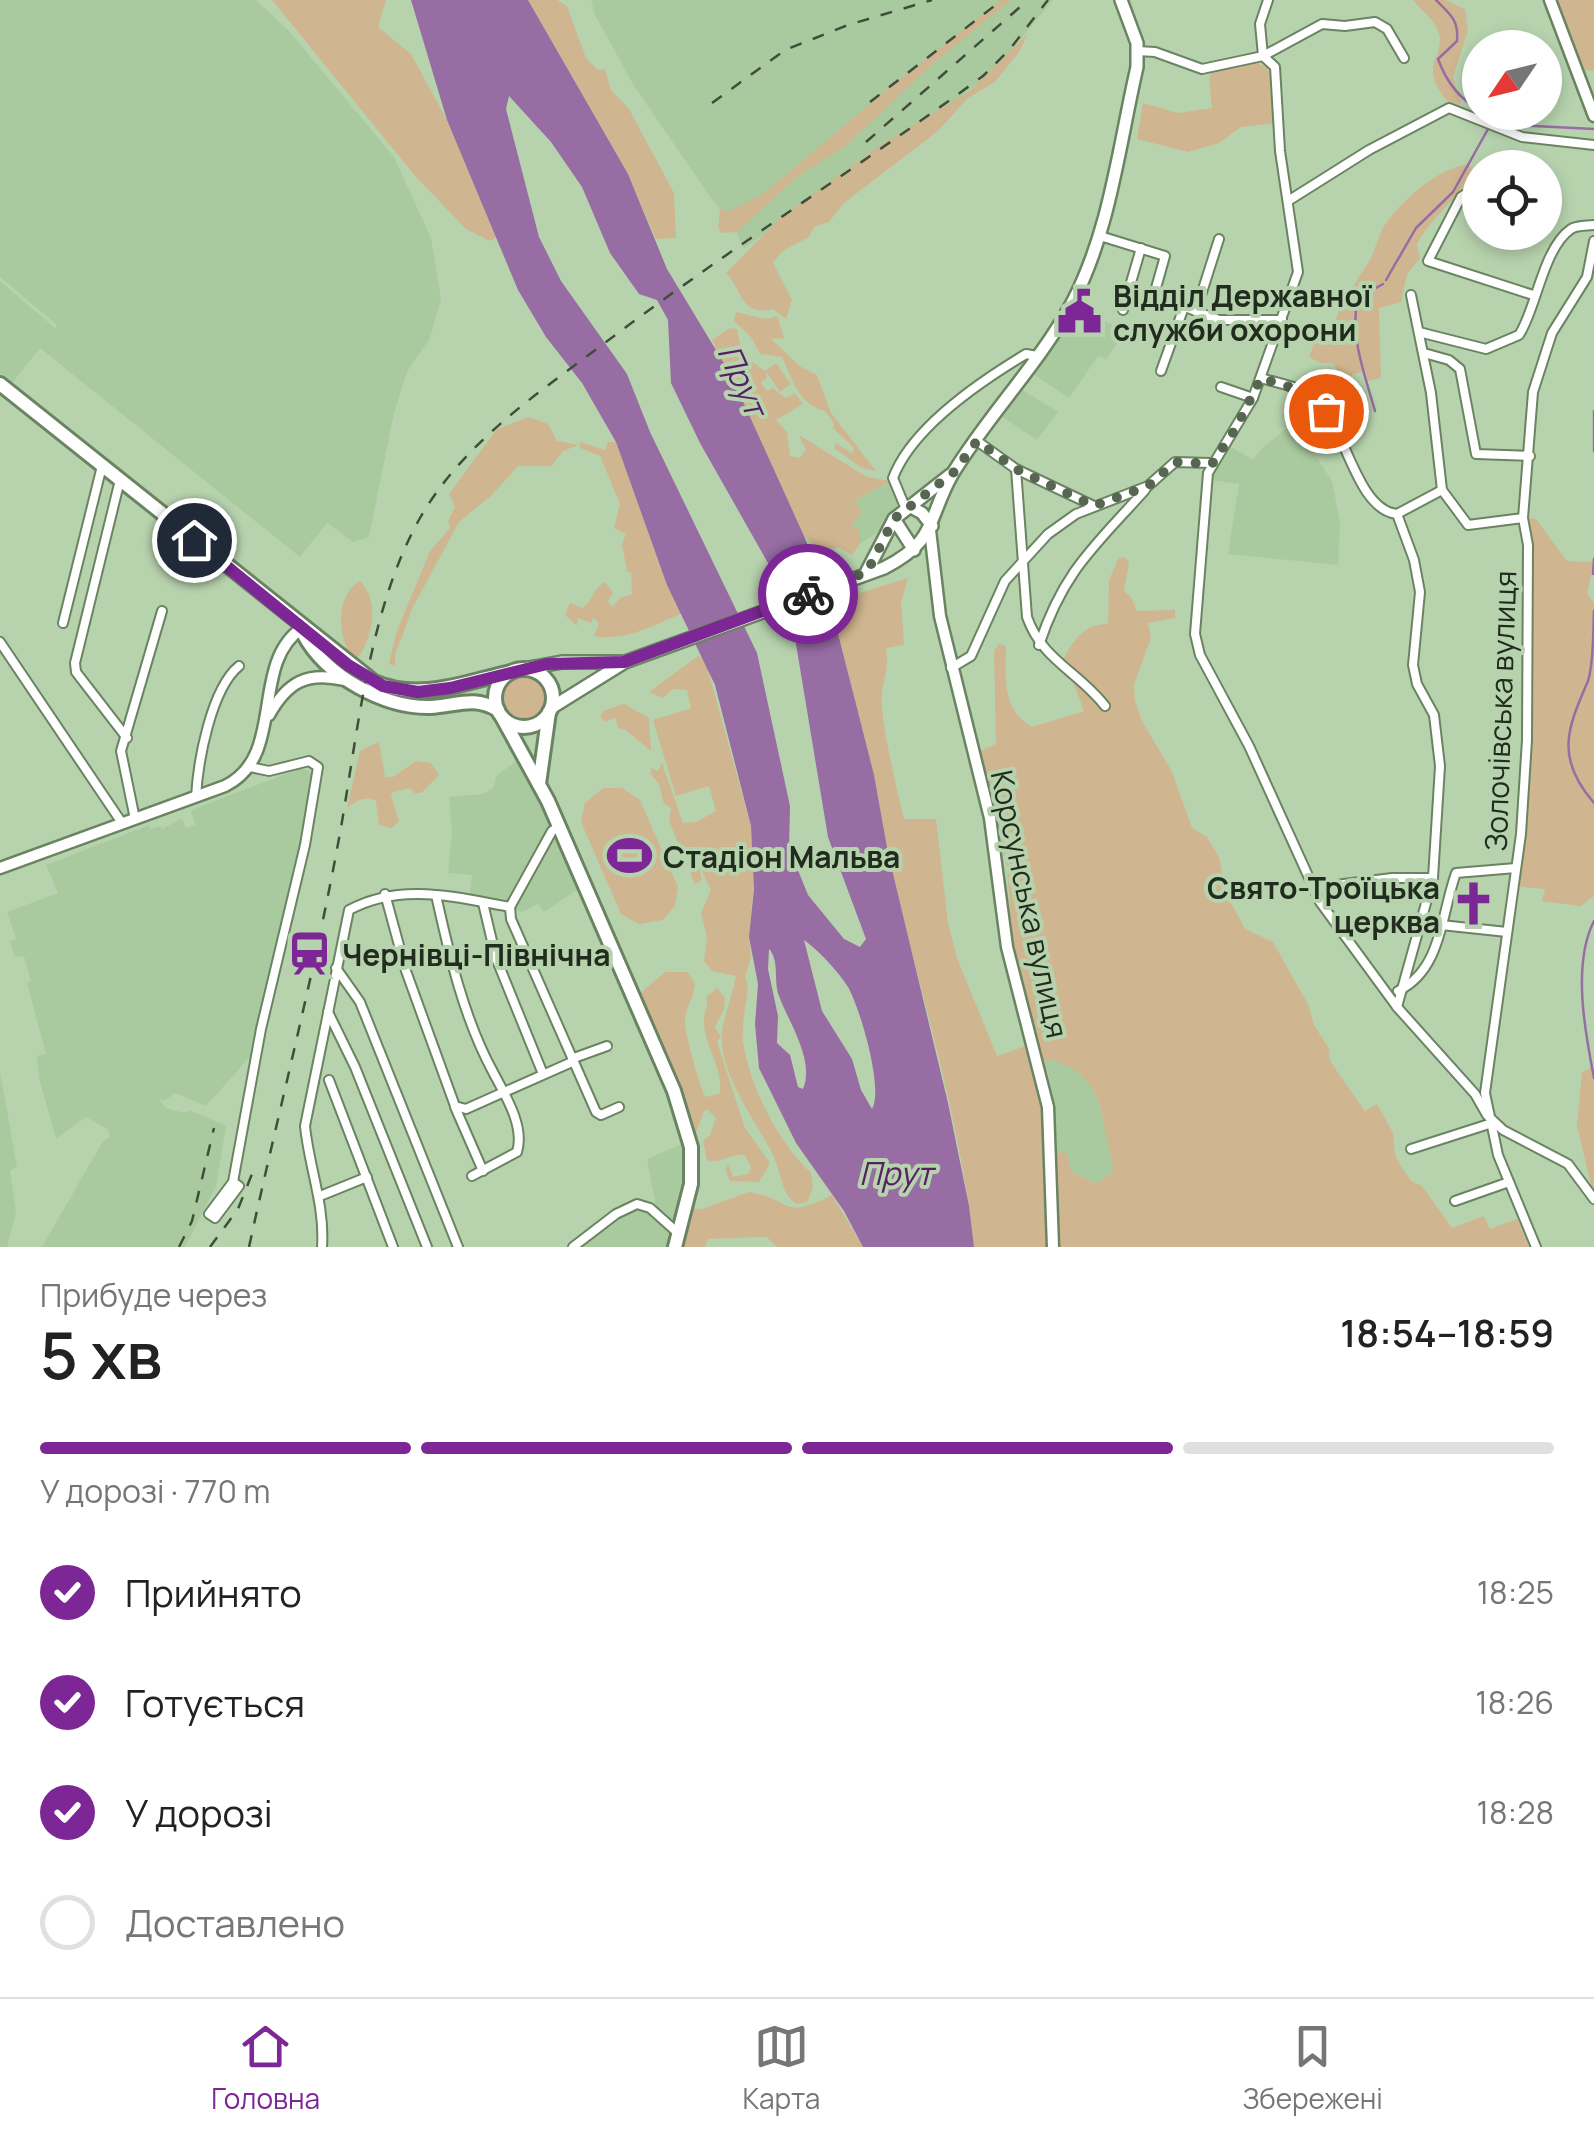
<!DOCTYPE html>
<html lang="uk">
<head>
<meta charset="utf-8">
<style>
	:root { --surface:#fff; --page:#f6f6f6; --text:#222; --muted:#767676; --line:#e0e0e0; --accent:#7d2695 }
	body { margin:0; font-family:Manrope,sans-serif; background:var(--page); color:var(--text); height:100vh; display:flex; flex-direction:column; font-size:38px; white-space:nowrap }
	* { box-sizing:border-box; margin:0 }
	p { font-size:32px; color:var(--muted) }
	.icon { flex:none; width:55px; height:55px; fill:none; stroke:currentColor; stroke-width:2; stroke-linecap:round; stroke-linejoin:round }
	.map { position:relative; height:1247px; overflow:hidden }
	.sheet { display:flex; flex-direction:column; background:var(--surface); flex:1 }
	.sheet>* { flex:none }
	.needle { width:65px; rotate:235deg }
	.controls { position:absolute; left:1462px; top:30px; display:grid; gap:20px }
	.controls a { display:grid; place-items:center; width:100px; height:100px; border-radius:50%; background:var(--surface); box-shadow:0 5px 15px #0003; font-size:50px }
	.pin { position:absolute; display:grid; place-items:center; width:85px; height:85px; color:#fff; margin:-42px; border:5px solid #fff; border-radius:50%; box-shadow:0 2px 10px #0007 }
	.courier { position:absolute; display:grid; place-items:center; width:100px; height:100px; margin:-50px; border:8px solid #7d2695; border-radius:50%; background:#fff; color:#222; box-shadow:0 2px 12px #0007 }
	.head em { font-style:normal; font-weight:600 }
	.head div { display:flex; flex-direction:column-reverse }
	.head { display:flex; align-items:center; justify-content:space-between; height:170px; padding:0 40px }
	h1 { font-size:65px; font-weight:600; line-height:75px }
	.bar { display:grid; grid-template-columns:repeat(4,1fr); gap:15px 10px; align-content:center; height:120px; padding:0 40px }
	.bar i { height:12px; border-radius:8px; background:var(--line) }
	.bar .current { background:var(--accent) }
	.bar p { grid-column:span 4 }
	ol { padding:0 40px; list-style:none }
	li { display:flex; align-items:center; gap:30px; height:110px }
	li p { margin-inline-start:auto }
	li .icon { padding:10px; border-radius:50%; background:var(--accent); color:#fff; stroke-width:4 }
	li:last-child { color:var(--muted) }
	li i { width:55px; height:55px; border:5px solid var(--line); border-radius:50% }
	.menu { display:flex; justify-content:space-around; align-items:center; height:140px; border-top:2px solid var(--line); background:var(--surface); font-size:28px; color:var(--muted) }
	.menu a { display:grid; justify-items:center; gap:5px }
	.menu .current { color:var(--accent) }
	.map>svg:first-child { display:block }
	.built { fill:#a9ca9f }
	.green { fill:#cfb690; fill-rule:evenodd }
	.water { fill:#976da4; fill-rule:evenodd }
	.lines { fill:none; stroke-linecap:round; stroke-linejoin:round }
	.stream { stroke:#976da4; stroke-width:2.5 }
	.street-casing { stroke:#6a8462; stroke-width:12 }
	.secondary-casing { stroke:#6a8462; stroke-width:15 }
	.primary-casing { stroke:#6a8462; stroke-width:16 }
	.highway-casing { stroke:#6a8462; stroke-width:18 }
	.street { stroke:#fff; stroke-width:8 }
	.secondary { stroke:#fff; stroke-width:10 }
	.primary { stroke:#fff; stroke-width:11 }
	.highway { stroke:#fff; stroke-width:12 }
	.rail { stroke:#3f4e3b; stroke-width:2.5; stroke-dasharray:12 12; stroke-linecap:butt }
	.done { stroke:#566650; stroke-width:10; stroke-dasharray:0 18 }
	.route { stroke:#7d2695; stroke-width:12 }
	.labels { text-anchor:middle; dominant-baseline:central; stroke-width:8; stroke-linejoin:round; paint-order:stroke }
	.poi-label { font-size:30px; font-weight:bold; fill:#212c1e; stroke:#b7d3ae; text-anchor:start }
	.street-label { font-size:30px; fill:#212c1e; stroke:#b7d3ae }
	.water-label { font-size:32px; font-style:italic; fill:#572066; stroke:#b7d3ae }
</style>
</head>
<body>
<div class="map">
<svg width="1594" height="1247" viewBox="0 0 1594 1247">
	<rect width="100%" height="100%" fill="#b7d3ae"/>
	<g class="built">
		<path d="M0,0H256L288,30L394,157L431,238L441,299L430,338L407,372L394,413L369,537L353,542L327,523L300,557L40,348L12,383L0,373V281L55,328L57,325L0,277Z"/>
		<path d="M591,0H1053L994,71L929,121L744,248L731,221L713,201L634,86L595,15Z"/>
		<path d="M1076,306L1131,335L1127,344L1119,341L1106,359L1098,356L1069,398L1032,373Z"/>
		<path d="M1021,389L1058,412L1037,440L1001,416Z"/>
		<path d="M1294,423L1332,481L1340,523L1338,565L1228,554L1239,484L1211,480L1215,465L1228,445L1253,460L1262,448Z"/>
		<path d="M890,481L900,500L883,528L860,544V531L852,525L862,513L855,501Z"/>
		<path d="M522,757L585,884L544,912L538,904L523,912L469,900L472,875L448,873L452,831L449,797L483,794L494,787L496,776Z"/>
		<path d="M301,768L309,771L314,780L304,845L255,1051L206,1106L175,1093L164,1101L159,1098L165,1108L185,1113L189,1110L226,1126L216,1186L185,1247H42L103,1141L109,1138V1130L86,1117L56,1139L39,1078L37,1056L46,1054L27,983L31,981L24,956L15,957L10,942L16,939L7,912L58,893L46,865L149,825L151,829L160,826L162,829L182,818L186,828L195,825L191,810Z"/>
		<path d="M1053,1060L1069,1065L1095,1087L1113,1162L1112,1173L1096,1184L1071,1171L1058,1153L1052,1093L1045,1061Z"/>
		<path d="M0,1071L17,1167L10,1170L16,1212L7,1247H0Z"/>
		<path d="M691,1140L678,1247H572L630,1204L657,1211L647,1159Z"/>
	</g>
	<g class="green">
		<path d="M272,0H386L378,27L411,54L447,120L496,237L490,241L466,229L416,177Z"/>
		<path d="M528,0H557L567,6L586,58L598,70L605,69L611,90L629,109L674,193L676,238L656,239L628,174Z"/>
		<path d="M1001,0H1011L930,66L847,145L797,177L737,232L722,233L718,227L720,210L729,211L763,194L879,96Z"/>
		<path d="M1413,0H1446L1465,9L1468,30L1453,77L1461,102L1459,105L1450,104C1414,63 1448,58 1438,31C1433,17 1421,11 1413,0Z"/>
		<path d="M1553,0H1594V71L1583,70Z"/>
		<path d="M1028,33L1019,52L995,82L968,98L938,131L844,203L829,222L814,227L809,237C795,245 782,248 773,263L792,300L786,319L773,309C741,317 743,291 726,273L780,218L878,147L971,90Z"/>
		<path d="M1254,63L1266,66L1272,78L1277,123L1241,127L1219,143L1188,152L1137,139L1143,103L1178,113L1212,108L1209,79L1212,71Z"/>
		<path d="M1468,164L1472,170C1459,200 1432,215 1417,244L1420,258L1407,274L1401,302L1379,308L1381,378L1367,381L1362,372L1352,374L1351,384L1343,383L1333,363H1320L1309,357L1317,337L1330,338C1336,309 1353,287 1368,263C1375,251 1378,237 1383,228C1400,201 1437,169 1468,164Z"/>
		<path d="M736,312L765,319L777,316L784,338L771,339L801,367L817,375L831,413L876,471L862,468L834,448L836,443L852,453L854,448L833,428L834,423L825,411C799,405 792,379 782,357L760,354L751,337L734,321Z"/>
		<path d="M730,328L737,329L742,355L765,371L776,363L791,384L780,392L766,371L767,378L761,383L767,391L773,388L785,398L795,393L803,404L776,420L787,432L790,456L800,458L806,450L799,435L867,477L890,481L855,501L862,513L852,525L860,531V544L852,555L838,547L825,555L804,536L712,340Z"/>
		<path d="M529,417L548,424L557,441L579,445L563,451L552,466H518L491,496L459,522L412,609L395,655V666L389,664L396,633L430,551L450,528L448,521L455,507L449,494L497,429Z"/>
		<path d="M580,442L605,450L608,442H616L667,585L683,613C653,625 626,642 594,636L599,623L593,618L591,623L578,618L577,626L565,615L570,603L582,608C593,602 593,587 605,582L613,593L608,601L612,607L620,598L632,594L631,573L627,572L622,544L626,534L614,528L620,504L600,456L580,448Z"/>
		<path d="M1529,518L1536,519L1567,561L1594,562L1587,594L1594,603V896L1581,906L1542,901L1545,889L1520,887L1531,724Z"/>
		<path d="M1119,557L1126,558L1129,564L1124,591L1131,597L1137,611L1175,610V618L1148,623L1151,638L1134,685L1135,701L1142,721L1172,772L1192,828L1207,837L1219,857L1225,891L1245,929L1273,942L1309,1006L1314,1025L1329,1049L1330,1061L1365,1111L1377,1104L1393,1133L1395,1155L1402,1168L1411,1181L1422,1186L1452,1228L1484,1216L1490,1229L1517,1219L1529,1247H974C960,1114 917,984 888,854C870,769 853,686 830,602L908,578L901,602L904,645L886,648C889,671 884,674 882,694C879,717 898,794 904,819H936L948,923L957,958L997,1056L1037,1042L1015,966L1007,869L978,752L996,744L994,651L999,644L1006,646C1005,677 1002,710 1032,727L1084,711L1064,658C1074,639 1086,623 1108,624L1109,580ZM1053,1060C1108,1079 1098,1114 1113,1162L1112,1172L1096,1184L1071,1171L1067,1153L1058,1152L1045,1062Z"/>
		<path d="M360,581C381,600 372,643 355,661C336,640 335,594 360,581Z"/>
		<path d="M698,656L705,659L751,826L754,883L749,937L751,957L745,977L748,986C747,1002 741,1025 743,1041C749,1085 778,1142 811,1173L813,1188L807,1202L797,1204C782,1197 781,1172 774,1157C756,1119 711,1066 724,1021C728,1006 733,991 736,976L712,971L704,961L707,937L701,913L711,890L699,865L702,880L695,884L669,821L671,808L664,804L659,784L650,773L651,768L658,771L662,763L683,823L696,822L716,811L709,786L676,796L653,720L691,708L687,690L673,689L663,698L649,692Z"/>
		<circle cx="524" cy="697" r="21"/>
		<path d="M624,704L649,718L651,751L626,730L618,728L615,717L605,722L600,716L603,711Z"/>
		<path d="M379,742L385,777H393L416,761L431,763L439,775L421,793H414L410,788L393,792L391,796L399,821L392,828L379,825L376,801C365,795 356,801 347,808L360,751Z"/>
		<path d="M603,788H622L640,800L678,887L675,906L663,920L639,924L621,914L581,822L585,803Z"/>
		<path d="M665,972H688L695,984C694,999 685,1008 685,1022C685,1033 700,1090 706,1097L720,1093C723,1066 703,1045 704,1020C704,1011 709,1007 706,997L717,988L725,998L724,1009L715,1027L721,1037L717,1042L745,1128L770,1163L759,1182L730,1181L725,1169L728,1164L733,1177L748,1174L751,1168L745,1155C730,1153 721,1165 707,1160L703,1141L710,1135L716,1118L708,1110L704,1111L695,1135L671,1066L639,994Z"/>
		<path d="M1593,1067L1594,1069V1197L1577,1126L1582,1072Z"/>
		<path d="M749,1192C796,1200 780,1221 832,1195L863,1247H777L767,1237L708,1239L705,1247H678L688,1208L702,1209Z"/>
	</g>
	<path class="water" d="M411,0H528L628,174L667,269L731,375L804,536L830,602L874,775L888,853L948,1103L969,1206L974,1247H863L844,1211L796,1143L759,1068L755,1024L758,984L749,937L754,889L751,826L715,685L667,585L616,442L582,383L546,337L518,290L447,120ZM509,96L551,142L582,187L610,253L639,294L657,300L668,320L671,383L700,443L781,586L793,626L828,837L866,939L860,947L844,939L808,895L789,848L790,806L757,653L650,432L627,374L561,281L539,237L506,109ZM804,940C818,950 838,971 848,987C860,1008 884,1089 872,1109L861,1090L852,1059L822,1011ZM769,949C780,961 773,980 779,996C789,1023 815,1060 803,1089L798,1087L790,1055L777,1043L778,1016L768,969Z"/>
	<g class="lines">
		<g class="stream">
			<path d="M1436,0C1450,14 1459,20 1457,41L1438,59C1446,81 1459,99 1480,110"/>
			<path d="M1485,112L1513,125L1594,129"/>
			<path d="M1386,280L1416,228L1453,192L1488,129"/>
			<path d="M1375,411C1365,375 1349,335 1358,298L1383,284"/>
			<path d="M1594,411V451"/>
			<path d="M1593,574L1594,559"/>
			<path d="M1594,611C1593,632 1594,662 1588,681C1567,729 1555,758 1594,803"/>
			<path d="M1594,921C1572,964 1585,1032 1594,1078"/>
		</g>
		<defs>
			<g id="street">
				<path d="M1268,0L1260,24L1263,56L1322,24L1345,26L1375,22L1387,29L1404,58"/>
				<path d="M1137,51L1155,52L1202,69L1263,56L1275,67L1280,151L1298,272L1253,398L1208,473L1195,634L1200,655L1249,746L1320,902L1397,1007L1475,1094L1487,1115L1503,1130L1568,1164L1594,1199"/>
				<path d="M1480,195L1469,192L1461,197L1428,261L1533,295"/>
				<path d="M1288,201L1369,150L1449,108L1522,137L1594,145"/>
				<path d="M1100,236L1165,256L1154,295L1219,320H1282"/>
				<path d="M1411,295L1431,393L1442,490"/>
				<path d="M1123,310L1141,248"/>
				<path d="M1196,311L1219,239"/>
				<path d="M1419,332L1486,349L1519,335C1536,310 1543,248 1571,229C1577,225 1587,226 1594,225"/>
				<path d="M1424,353L1449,360L1460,369L1476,454L1530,456"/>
				<path d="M1161,371L1184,307"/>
				<path d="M1261,378C1280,384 1305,387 1319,402C1345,428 1357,510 1397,514L1414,560L1420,592L1413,665L1417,684L1434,715L1440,766L1433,878L1397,1007"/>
				<path d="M1221,387L1253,398"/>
				<path d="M977,441L1016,469L1094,506"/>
				<path d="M1016,469L1027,617C1042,660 1079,672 1105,706"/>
				<path d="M120,480L75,663L76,672L127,738"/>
				<path d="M905,507L893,478C912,427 981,381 1026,354L1037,356"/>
				<path d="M1397,514L1442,490L1468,525L1523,518"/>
				<path d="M63,623L102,466"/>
				<path d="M0,642L122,823"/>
				<path d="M1039,645C1064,570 1095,546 1145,490"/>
				<path d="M951,668L971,656L1005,581L1048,534L1076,514L1148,486L1175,462L1211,463"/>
				<path d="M196,797C198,761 211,689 239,666"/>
				<path d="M135,819L121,751L162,611"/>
				<path d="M1312,888L1392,878H1433"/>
				<path d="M385,894L406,971L455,1106L466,1109L572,1062"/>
				<path d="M436,895C449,954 464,1019 493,1072C505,1095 525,1126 517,1152L472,1176"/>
				<path d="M483,903L496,958L543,1074"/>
				<path d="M510,907L511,919L596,1112L601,1115L619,1107"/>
				<path d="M1441,925L1507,932"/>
				<path d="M336,968L360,1002L458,1247"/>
				<path d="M1398,991C1442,970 1441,914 1456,873L1516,868"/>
				<path d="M328,1012L355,1067L427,1247"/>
				<path d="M574,1058L607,1046"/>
				<path d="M329,1080L393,1247"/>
				<path d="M455,1107L483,1171"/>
				<path d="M1411,1149L1489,1124"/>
				<path d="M233,1182L239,1186L215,1218L209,1214L233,1182L261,1029L305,845L318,767L309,761L269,771L250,767"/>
				<path d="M320,1196L367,1177"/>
				<path d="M1455,1201L1509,1182"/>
				<path d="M322,1247C325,1205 309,1167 305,1126L349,910C401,882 454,897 510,907L552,831L559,827"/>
				<path d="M573,1247L616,1214L637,1204L650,1208L679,1234"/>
				<path d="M1536,1247L1498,1155L1485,1093L1521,834L1527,740L1528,545L1523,518L1533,392L1552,333L1587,277L1594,241"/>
			</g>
			<g id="secondary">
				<path d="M1550,0L1594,116"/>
				<path d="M930,530L940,616L990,818L1007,947L1048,1107L1053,1247"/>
				<path d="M269,715C287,683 306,671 344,680"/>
				<path d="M0,868L225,786C287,756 249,664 302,628"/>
			</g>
			<g id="primary">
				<path d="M909,506L922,513L932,526"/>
				<path d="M894,519L914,550"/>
				<path d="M867,571L894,519L950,475"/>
				<path d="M523,669L562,662H620"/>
				<path d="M551,708L625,662L884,568C938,541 927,518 953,473C989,414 1039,364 1072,303C1110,231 1119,145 1137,67V43L1121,0"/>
			</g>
			<g id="highway">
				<path d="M0,384L374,682C420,702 465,682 511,672"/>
				<path d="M304,635C326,676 384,708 430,707C456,706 473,695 498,710"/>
				<circle cx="524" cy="698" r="29"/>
				<path d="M502,717L548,801L674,1091L691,1147V1184L675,1247"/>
				<path d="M539,784L549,712"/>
			</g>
		</defs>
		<use href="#street" class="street-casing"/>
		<use href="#secondary" class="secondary-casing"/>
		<use href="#primary" class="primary-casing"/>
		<use href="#highway" class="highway-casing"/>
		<use href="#street" class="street"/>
		<use href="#secondary" class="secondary"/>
		<use href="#primary" class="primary"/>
		<use href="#highway" class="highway"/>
		<g class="rail">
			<path d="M870,102L1002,0"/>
			<path d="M712,103L785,50L848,25L932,0"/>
			<path d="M866,142L1028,0"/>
			<path d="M179,1247L192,1221L214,1128"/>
			<path d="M210,1247L238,1209L254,1169"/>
			<path d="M249,1247C279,1109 315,971 340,833C358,732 369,608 420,518C463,443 538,393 606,342C729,249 859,167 983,76L1010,49L1048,0"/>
		</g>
	</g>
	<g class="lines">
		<path class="done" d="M808,594L867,572L894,519L954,472L977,441L1016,469L1094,506L1148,486L1175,462L1212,464L1236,428L1261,378L1302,391L1326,411"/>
		<path class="route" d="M194,540L348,665L383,686L418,692L450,688L547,664L624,662L808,594"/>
	</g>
	<defs>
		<symbol id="civic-bare" viewBox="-9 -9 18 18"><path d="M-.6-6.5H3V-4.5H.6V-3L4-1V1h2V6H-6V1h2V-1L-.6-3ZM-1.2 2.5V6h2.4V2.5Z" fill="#7d2695" stroke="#b7d3ae" stroke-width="2.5" paint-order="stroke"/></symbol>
		<symbol id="stadium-bare" viewBox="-9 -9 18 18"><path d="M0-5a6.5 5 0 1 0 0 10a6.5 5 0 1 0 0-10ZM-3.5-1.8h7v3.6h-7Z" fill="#7d2695" stroke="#b7d3ae" stroke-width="2.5" paint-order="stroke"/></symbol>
		<symbol id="church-bare" viewBox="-9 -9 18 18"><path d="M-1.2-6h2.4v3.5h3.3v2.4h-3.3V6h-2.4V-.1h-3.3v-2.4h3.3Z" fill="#7d2695" stroke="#b7d3ae" stroke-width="2.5" paint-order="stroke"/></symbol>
		<symbol id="station-bare" viewBox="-9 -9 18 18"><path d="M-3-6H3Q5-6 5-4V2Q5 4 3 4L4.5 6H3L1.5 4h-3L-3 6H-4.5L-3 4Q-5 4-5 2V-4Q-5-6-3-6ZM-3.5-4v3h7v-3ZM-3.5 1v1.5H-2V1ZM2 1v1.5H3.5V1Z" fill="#7d2695" stroke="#b7d3ae" stroke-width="2.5" paint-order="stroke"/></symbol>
	</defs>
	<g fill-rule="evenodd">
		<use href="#civic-bare" x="1048" y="280" width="63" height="63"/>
		<use href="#stadium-bare" x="598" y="824" width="63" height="63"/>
		<use href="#church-bare" x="1442" y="872" width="63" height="63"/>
		<use href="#station-bare" x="278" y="922" width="63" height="63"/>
	</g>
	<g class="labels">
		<g class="poi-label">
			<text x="1113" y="295">Відділ Державної<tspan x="1113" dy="34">служби охорони</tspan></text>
			<text x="663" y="856">Стадіон Мальва</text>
			<text x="1440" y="887" text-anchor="end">Свято-Троїцька<tspan x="1440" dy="34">церква</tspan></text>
			<text x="342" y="954">Чернівці-Північна</text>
		</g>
		<g class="street-label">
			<text transform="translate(1500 711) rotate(-88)">Золочівська вулиця</text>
			<text transform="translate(1030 904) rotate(78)">Корсунська вулиця</text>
		</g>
		<g class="water-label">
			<text transform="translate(743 380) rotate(66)">Прут</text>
			<text x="896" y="1173">Прут</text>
		</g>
	</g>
</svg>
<div class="controls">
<a><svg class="needle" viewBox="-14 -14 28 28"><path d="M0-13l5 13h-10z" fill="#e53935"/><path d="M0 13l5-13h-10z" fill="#767676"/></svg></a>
<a><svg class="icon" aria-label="locate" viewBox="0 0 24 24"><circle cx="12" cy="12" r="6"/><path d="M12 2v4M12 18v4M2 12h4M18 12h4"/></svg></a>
</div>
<div class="pin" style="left:1326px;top:411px;background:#ea580c"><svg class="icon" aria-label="bag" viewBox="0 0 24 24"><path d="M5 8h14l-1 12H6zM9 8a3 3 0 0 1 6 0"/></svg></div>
<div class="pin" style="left:194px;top:540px;background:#1f2937"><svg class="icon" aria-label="home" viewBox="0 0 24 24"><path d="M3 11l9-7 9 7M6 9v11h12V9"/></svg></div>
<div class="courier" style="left:808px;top:594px"><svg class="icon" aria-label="bike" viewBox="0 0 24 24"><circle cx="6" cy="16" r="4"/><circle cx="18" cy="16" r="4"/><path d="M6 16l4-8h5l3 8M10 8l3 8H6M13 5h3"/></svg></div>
</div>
<section class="sheet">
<div class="head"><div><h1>5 хв</h1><p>Прибуде через</p></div><em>18:54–18:59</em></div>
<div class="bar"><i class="current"></i><i class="current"></i><i class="current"></i><i></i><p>У дорозі · 770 m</p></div>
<ol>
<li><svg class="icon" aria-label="check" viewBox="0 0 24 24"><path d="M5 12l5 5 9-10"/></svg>Прийнято<p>18:25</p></li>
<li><svg class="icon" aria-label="check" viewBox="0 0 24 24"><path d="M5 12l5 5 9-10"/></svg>Готується<p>18:26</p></li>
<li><svg class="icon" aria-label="check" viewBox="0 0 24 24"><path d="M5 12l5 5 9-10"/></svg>У дорозі<p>18:28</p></li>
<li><i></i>Доставлено</li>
</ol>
</section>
<nav class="menu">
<a class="current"><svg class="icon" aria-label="home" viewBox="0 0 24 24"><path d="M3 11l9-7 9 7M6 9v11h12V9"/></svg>Головна</a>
<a><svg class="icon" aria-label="map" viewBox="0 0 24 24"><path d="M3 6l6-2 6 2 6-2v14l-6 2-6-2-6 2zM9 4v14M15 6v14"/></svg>Карта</a>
<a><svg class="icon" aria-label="saved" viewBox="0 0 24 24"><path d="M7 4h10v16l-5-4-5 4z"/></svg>Збережені</a>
</nav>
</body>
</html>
